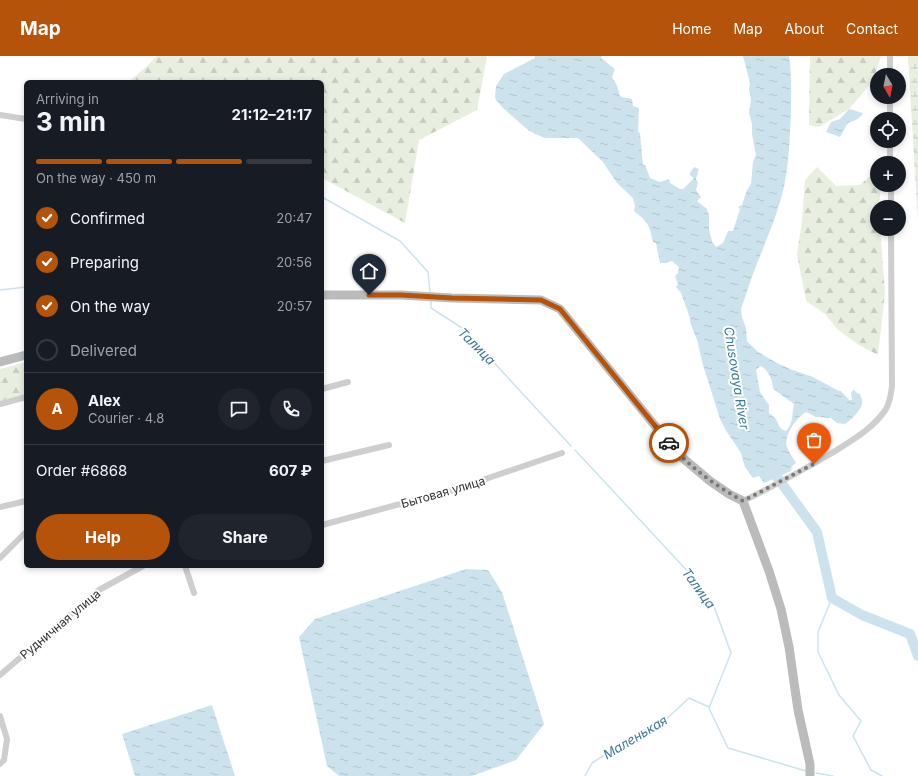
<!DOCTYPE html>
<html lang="en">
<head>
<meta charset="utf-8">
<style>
	:root { --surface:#171b24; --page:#20242c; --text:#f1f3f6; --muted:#9ea1a6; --line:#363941; --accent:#b45309 }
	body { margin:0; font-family:Inter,sans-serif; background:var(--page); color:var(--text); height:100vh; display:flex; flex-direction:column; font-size:15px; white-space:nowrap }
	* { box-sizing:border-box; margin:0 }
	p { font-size:13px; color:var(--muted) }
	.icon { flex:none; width:22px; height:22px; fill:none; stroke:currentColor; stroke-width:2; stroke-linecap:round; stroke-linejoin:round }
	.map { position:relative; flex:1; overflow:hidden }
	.side { position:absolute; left:24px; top:24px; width:300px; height:488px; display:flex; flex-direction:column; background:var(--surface); border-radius:6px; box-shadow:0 2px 6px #0003 }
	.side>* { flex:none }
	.needle { width:26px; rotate:170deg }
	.tools { position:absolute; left:870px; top:12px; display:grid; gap:8px }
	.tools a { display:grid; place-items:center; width:36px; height:36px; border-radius:50%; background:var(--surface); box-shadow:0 2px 6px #0003; font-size:20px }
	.pin { position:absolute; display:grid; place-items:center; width:34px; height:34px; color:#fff; margin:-41px -17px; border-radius:50% 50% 50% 0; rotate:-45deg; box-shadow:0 0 4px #0007 }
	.pin .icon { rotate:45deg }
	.courier { position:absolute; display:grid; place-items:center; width:40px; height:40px; margin:-20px; border:3px solid #b45309; border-radius:50%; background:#fff; color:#222; box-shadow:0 1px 5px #0007 }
	.summary em { font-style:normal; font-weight:700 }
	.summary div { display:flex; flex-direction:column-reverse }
	.summary { display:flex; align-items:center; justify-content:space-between; height:68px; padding:0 12px }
	h1 { font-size:26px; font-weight:700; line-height:30px }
	.bar { display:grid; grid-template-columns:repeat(4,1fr); gap:6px 4px; align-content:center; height:48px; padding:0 12px }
	.bar i { height:5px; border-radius:3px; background:var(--line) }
	.bar .current { background:var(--accent) }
	.bar p { grid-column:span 4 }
	.line { display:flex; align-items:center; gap:10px; padding:0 12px; border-top:1px solid var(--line) }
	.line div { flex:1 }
	.round { display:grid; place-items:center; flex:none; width:42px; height:42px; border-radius:21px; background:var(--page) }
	ol { padding:0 12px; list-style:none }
	li { display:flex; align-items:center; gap:12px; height:44px }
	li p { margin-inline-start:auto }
	li .icon { padding:4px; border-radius:50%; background:var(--accent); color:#fff; stroke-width:4 }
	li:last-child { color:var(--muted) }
	li i { width:22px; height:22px; border:2px solid var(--line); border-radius:50% }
	.action { display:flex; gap:8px; margin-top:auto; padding:8px 12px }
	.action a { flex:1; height:46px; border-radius:24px; background:var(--accent); color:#fff; font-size:16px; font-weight:700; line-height:46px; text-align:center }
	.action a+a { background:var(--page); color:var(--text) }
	header { display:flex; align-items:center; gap:24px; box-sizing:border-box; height:56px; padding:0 20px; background:var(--accent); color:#fff }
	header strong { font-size:19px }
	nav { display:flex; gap:22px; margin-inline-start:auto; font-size:14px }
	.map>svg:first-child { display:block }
	.forest { fill:url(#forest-firs) }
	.wetland { fill:url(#wetland-marsh) }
	.water { fill:url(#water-ripples); fill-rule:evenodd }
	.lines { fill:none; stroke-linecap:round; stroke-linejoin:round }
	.stream { stroke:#cce3ee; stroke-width:1.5 }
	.river { stroke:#cce3ee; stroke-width:10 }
	.street { stroke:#cecece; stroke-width:6 }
	.secondary { stroke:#bbb; stroke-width:9 }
	.done { stroke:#797979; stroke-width:4; stroke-dasharray:0 7.2 }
	.route { stroke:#b45309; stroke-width:5 }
	.labels { text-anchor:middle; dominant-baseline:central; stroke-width:4; stroke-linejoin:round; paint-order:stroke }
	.street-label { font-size:12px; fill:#313131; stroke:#fff }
	.water-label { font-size:13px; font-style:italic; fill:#3d7996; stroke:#fff }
</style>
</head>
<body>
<header>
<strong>Map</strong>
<nav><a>Home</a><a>Map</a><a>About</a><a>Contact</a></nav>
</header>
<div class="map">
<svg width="918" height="720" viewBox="0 0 918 720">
	<defs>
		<pattern id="forest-firs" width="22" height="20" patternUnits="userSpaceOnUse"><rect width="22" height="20" fill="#e8eee0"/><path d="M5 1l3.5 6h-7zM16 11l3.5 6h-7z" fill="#c7cdc1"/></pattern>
		<pattern id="wetland-marsh" width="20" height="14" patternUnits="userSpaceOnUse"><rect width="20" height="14" fill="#e8eee0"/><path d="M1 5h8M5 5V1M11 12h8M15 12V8" fill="none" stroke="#c7cdc1"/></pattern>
		<pattern id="water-ripples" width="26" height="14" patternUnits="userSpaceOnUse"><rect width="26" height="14" fill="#cce3ee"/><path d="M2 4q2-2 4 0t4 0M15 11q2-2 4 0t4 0" fill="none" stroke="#b0c3cd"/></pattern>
	</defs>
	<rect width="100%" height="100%" fill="#fff"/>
	<g class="forest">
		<path d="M157,0H487L477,54L419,84L405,167L322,122V26H128L145,12Z"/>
		<path d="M810,0H881L873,25L849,53L819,71L809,69Z"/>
		<path d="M817,111L836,130L860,129L877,114V129H881L879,151H877V173H880L885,236L878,299L859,289L838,274L825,258L806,245L797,198L802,165L805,124Z"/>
		<path d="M26,306V338L0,345V313Z"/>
	</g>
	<path class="wetland" d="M908,0H918V165L917,150Z"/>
	<g class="water">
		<path d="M535,0H601L602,3L615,13L612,21C613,24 616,27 617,30C622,42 615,40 632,43L633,50L639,52L638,76L640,77L643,109H645L650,122L660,126L669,123L670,127L680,133H683L694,122L690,119V117L694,111L699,113L696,123L698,127L696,134L701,141L697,145L707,153L709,160V173L712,185L716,191L723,187L728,175H733L740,153L738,151L742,149L747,134L751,128L753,106L756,99L752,78V68L749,57L751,44L749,33L750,27L743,0H789C792,18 791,37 791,55C790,81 789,106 784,131C777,161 764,189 753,218C749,230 745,241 741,253L742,261L746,272L747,285L758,296L777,307L790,313L813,321L837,334L841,335L849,344H852L851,336L854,334L857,337L860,338C860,340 862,342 862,344C864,352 851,364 845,368L837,367L831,362L816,361L806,356C797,361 783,380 787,391C789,396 793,402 796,407L792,410L791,415L764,427L759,420L753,422L745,411L741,397L725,373L720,363L703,309L697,284L690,266V262L681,237L676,231L678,228L675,220L678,217L679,211L672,205L665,207H660L656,187L653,186C649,168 648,166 634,155L635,150L633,142L617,127L603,106L579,83L577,82H545L535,78L528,74L503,52L496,44L495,41L496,30L504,18L535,2ZM761,310C766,313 771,320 772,326C772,327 773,331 773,332C776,336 789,344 794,348C792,358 793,368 786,375C778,373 779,367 775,362C773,360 771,359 769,357V349L760,336L756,314L758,312Z"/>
		<path d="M849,53L863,57L858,63L848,67L840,81L826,76L831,66L840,63Z"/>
		<path d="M466,513L488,514L502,536L544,668L516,704L472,720H339L327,710L299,581L315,563Z"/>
		<path d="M212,649L235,720H135L122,678Z"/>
	</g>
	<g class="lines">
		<g class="stream">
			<path d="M322,141L400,185L428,216L430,236"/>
			<path d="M0,234L26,231"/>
			<path d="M431,245V252L462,272L571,390"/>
			<path d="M575,394L692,520L715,553L731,597L709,652L728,692L806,715"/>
			<path d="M832,542L818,576V596L839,639L861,665L853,680L871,714L882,720"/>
			<path d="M816,717L833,720"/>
			<path d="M585,720L592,707L649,671L659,670L689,642L709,651"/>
		</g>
		<path class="river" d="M769,410L817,476L832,542L862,559L910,578L918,600"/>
		<g class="street">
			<path d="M890,0V19"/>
			<path d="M890,41V63"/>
			<path d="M0,59L26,63"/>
			<path d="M890,85V107"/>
			<path d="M891,129V151"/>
			<path d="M322,333L348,326"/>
			<path d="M0,348L26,341"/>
			<path d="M322,405L389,389"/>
			<path d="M743,445C774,430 803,414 832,397C851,385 873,373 886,353C890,346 891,338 892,330L891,173"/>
			<path d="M0,451L26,445"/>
			<path d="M322,469L456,433L562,397"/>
			<path d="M0,502L26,476"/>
			<path d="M185,510L194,537"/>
			<path d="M0,619L99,534L143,510"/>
			<path d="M0,660L7,683L4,704L0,708"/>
		</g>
		<g class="secondary">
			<path d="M322,239H401L452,242L541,244L560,253L678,398L710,425L729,438L743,445L769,515L781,553L789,591L798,654L810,708V720"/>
			<path d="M0,306L26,299"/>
		</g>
	</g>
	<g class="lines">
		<path class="done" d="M669,387C689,411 716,430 743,445L802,414L814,408"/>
		<path class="route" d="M369,239H401L452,242L541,244L560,253L669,387"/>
	</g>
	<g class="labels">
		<g class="street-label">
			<text transform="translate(443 436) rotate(-16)">Бытовая улица</text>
			<text transform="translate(60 568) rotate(-40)">Рудничная улица</text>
		</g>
		<g class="water-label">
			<text transform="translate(477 290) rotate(45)">Талица</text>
			<text transform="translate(737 322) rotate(81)">Chusovaya River</text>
			<text transform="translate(699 532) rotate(54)">Талица</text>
			<text transform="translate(635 681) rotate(-31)">Маленькая</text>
		</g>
	</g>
</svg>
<div class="tools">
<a><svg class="needle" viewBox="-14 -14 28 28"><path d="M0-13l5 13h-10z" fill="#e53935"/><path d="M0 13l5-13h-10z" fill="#9ea1a6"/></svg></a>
<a><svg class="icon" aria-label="locate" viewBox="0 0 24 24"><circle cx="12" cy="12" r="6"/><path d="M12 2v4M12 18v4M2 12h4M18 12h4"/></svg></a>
<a>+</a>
<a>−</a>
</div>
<div class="pin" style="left:814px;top:408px;background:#ea580c"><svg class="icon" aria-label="bag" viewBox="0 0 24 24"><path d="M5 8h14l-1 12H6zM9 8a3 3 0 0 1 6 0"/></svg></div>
<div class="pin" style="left:369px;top:239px;background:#1f2937"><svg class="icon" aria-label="home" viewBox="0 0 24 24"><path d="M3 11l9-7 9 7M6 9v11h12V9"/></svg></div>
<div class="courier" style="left:669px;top:387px"><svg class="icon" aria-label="car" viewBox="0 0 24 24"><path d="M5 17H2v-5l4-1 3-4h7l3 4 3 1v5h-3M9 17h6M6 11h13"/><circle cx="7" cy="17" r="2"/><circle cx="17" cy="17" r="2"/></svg></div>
<section class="side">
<div class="summary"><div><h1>3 min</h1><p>Arriving in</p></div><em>21:12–21:17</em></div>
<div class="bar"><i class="current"></i><i class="current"></i><i class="current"></i><i></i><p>On the way · 450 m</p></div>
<ol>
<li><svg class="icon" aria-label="check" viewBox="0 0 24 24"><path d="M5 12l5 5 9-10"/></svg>Confirmed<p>20:47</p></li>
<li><svg class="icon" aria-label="check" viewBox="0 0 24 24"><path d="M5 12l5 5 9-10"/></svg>Preparing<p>20:56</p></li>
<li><svg class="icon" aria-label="check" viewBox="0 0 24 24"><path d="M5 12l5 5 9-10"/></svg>On the way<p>20:57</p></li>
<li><i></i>Delivered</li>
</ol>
<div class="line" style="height:72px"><b class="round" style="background:var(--accent);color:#fff">A</b><div><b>Alex</b><p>Courier · 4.8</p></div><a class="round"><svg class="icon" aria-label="chat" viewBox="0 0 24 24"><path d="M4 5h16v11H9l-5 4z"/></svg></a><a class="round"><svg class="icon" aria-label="phone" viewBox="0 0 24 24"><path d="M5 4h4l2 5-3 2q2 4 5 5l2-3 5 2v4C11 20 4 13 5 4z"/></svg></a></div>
<div class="line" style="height:52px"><div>Order #6868</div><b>607 ₽</b></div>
<div class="action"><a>Help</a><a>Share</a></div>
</section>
</div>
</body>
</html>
